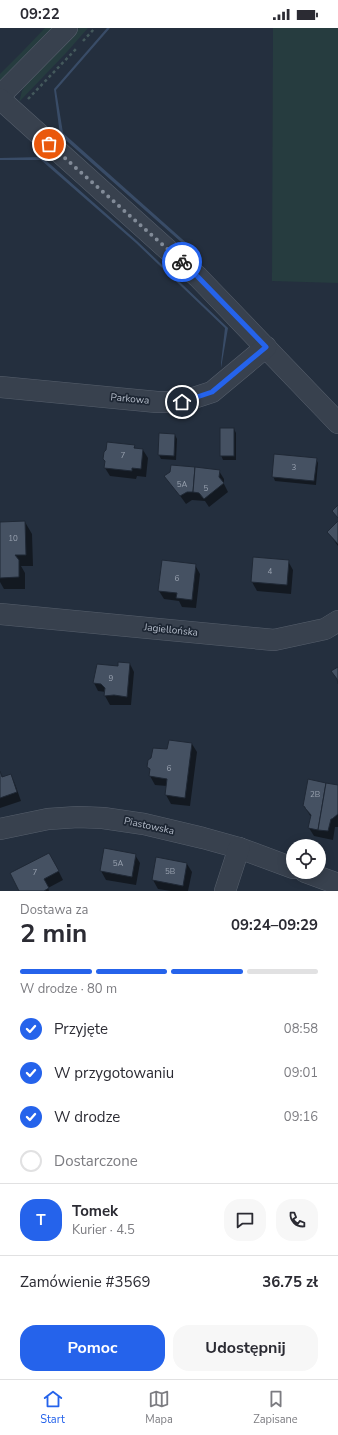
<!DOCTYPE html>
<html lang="pl">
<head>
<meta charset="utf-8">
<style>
	:root { --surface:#fff; --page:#f7f7f7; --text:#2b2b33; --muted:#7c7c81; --line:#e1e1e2; --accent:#2563eb }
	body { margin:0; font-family:"Nunito Sans",sans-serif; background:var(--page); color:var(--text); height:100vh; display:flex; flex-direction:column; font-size:15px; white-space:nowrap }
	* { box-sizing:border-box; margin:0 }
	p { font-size:13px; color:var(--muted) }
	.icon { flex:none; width:22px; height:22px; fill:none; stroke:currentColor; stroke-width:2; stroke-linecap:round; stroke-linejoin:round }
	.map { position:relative; height:863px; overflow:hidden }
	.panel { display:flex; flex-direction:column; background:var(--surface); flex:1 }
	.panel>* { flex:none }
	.fabs { position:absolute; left:286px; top:811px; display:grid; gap:8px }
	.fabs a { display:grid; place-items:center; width:40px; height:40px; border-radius:50%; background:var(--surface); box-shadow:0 2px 10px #0003; font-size:20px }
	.pin { position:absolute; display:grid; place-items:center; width:34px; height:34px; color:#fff; margin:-17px; border:2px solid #fff; border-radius:50%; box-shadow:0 1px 4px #0007 }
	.courier { position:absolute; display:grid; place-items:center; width:40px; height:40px; margin:-20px; border:3px solid #2563eb; border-radius:50%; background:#fff; color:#222; box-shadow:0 1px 5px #0007 }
	.overview em { font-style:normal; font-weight:700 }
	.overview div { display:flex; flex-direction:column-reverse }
	.overview { display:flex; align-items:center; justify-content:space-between; height:68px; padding:0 20px }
	h1 { font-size:26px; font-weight:700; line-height:30px }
	.bar { display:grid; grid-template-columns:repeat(4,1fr); gap:6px 4px; align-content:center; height:48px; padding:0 20px }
	.bar i { height:5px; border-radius:3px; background:var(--line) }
	.bar .selected { background:var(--accent) }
	.bar p { grid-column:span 4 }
	.line { display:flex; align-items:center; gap:10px; padding:0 20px; border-top:1px solid var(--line) }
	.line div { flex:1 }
	.round { display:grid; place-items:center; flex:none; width:42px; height:42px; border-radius:16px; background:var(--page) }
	ol { padding:0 20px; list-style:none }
	li { display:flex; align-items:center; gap:12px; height:44px }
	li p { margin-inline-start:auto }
	li .icon { padding:4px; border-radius:50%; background:var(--accent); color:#fff; stroke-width:4 }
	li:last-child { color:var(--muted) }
	li i { width:22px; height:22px; border:2px solid var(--line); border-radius:50% }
	.primary-button { display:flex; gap:8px; margin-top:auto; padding:8px 20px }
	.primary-button a { flex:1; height:46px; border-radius:16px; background:var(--accent); color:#fff; font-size:16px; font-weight:700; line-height:46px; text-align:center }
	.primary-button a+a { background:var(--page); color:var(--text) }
	.status { display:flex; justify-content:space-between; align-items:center; height:28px; padding:0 20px; background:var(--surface); direction:ltr }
	.status svg { height:11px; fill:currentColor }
	.menu { display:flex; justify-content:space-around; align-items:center; height:56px; border-top:1px solid var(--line); background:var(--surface); font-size:11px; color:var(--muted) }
	.menu a { display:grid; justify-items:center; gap:2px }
	.menu .selected { color:var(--accent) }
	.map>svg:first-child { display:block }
	.green { fill:#263c3f }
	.water { fill:#394c67 }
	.shadow { fill:#0007 }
	.building { fill:#455162; stroke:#1f2835 }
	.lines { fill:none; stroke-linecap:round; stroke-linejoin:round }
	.minor-casing { stroke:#565f6c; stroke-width:22 }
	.path { stroke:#44595c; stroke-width:2.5; stroke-dasharray:3 3; stroke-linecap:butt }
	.minor { stroke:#38414e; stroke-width:21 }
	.done { stroke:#828b98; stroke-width:4; stroke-dasharray:0 7.2 }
	.route { stroke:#2563eb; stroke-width:5 }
	.labels { text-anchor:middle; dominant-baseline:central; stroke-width:3.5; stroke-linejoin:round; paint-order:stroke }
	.number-label { font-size:8px; fill:#98a1af }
	.street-label { font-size:10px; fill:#b4bcc9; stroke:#1d2633 }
</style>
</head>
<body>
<div class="status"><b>09:22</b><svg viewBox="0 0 49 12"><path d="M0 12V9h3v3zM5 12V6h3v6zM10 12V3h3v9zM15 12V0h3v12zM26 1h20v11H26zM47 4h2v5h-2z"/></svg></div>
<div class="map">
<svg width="338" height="863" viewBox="0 0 338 863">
	<rect width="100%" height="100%" fill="#242f3e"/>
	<g class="green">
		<path d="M45,0H54L0,55V46L21,25Z"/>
		<path d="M79,0H88L66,25L19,74L22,63L25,58L57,25Z"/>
		<path d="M273,0H338V255L272,253Z"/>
	</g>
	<g class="water">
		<path d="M107,0H110L56,62L63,105L191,219L189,221L60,107L54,61Z"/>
		<path d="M42,129L137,213L228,300L221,340V335L225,300L136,215L41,132H0V130Z"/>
	</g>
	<g class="shadow">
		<path d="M234,401L236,405V432H223L221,427Z"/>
		<path d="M175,407L177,411L176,432L161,431L159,427Z"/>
		<path d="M134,418L136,421L143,422L148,430L146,449L137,448L136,451L110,448L105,440Z"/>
		<path d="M316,431L318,435L316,457L275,453L273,448Z"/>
		<path d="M219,443L224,451V456L228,464L209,479L205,473L192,472L186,476L166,448Z"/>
		<path d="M25,494L32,506L33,538H21L25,545V561H4L0,554V495Z"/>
		<path d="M338,495V518L328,504Z"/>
		<path d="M254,530L288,533L293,542L291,566L257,563L252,554Z"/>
		<path d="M195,537L200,546L196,580L182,579L179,573L164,571L159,563Z"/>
		<path d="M130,636L134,644L131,677H110L105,668L106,664L98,663L94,655L119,639Z"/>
		<path d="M192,716L197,724L190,778L171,776L166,767L167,758L155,757L150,748L151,743L148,738L168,722Z"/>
		<path d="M0,744L3,749L11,747L15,756L21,773L0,780Z"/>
		<path d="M338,758V799H335L333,812L314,808L309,800L311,789L304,778Z"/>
		<path d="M135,827L140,835L136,857L106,852L101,843Z"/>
		<path d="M54,834L63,852L48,860L49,863H20Z"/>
		<path d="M187,836L192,844L188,863H171L158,861L153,852Z"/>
	</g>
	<g class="building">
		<rect x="220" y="400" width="14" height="28"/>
		<path d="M159,405L175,406L174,428L158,427Z"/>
		<path d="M107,414L135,417L134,420L143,421L141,441L132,440V443L104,440L105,433L103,431L104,424L106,422Z"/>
		<path d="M274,426L317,430L314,453L272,449Z"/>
		<path d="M171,437L195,439L193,464H187L180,468L164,448L170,444Z"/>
		<path d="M195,439L220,442L219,449L224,455L204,471L199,465L193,464Z"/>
		<path d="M338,477V490L332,483Z"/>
		<path d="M25,493L26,527H15L19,532V549L0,550V494Z"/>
		<path d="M338,493V516L327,504Z"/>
		<path d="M253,529L289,532L287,557L251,554Z"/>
		<path d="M162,532L196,536L192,572L176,570L177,565L158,563Z"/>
		<path d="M118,634L130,635L127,669L114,667L104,668L105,660L101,656L93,655L97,636L118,638Z"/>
		<path d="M338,639V656L337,651L331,643Z"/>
		<path d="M169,712L192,715L185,770L165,767L167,751L149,748L150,741L147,739L148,732L151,730L153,720L167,721Z"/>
		<path d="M0,743L2,749L11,746L17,764L0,770Z"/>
		<path d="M308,751L326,755L318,802L308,800L311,787L305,780V779L303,778Z"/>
		<path d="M326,755L338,757V786L332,791H331L328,803L318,802Z"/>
		<path d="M104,820L136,826L132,849L100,843Z"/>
		<path d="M49,825L59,843L44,851L49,860L44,863H19L10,845Z"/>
		<path d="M156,829L187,835L183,858L152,852Z"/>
	</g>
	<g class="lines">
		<defs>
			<g id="minor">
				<path d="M0,68L67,0"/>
				<path d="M0,71L198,249L338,395"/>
				<path d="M0,359L157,374H181L212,364L266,319"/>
				<path d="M0,586L274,612L325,601L338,593"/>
				<path d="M0,801L48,791L78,789L103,790L144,796L203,810L239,820L293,840"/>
				<path d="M305,844L338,856"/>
				<path d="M225,863L239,820"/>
			</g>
		</defs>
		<use href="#minor" class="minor-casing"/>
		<g class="path">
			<path d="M83,13L95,0"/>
			<path d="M28,71L76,21"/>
		</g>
		<use href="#minor" class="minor"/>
	</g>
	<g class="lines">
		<path class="done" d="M49,116L182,234"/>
		<path class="route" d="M182,374L212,364L266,319L198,249L182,234"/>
	</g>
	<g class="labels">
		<g class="number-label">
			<text x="123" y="427">7</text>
			<text x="294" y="439">3</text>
			<text x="182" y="456">5A</text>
			<text x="206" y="460">5</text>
			<text x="13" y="510">10</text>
			<text x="270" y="543">4</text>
			<text x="177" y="550">6</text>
			<text x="111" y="650">9</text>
			<text x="169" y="740">6</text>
			<text x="315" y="766">2B</text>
			<text x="118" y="835">5A</text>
			<text x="170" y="843">5B</text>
			<text x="35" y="844">7</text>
		</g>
		<g class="street-label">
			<text transform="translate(130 371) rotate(5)">Parkowa</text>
			<text transform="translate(171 602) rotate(6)">Jagiellońska</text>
			<text transform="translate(149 798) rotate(12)">Piastowska</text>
		</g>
	</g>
</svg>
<div class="fabs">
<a><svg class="icon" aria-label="locate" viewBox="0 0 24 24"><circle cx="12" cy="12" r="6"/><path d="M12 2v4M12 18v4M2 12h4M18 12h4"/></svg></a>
</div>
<div class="pin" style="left:49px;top:116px;background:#ea580c"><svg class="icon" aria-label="bag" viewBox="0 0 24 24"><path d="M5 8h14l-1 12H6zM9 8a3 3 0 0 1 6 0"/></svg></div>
<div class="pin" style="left:182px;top:374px;background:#1f2937"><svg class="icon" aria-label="home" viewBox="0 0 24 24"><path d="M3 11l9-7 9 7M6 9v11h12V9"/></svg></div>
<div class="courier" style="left:182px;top:234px"><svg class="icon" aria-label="bike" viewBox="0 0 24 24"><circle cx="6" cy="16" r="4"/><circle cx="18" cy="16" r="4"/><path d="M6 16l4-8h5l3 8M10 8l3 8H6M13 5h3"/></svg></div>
</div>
<section class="panel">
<div class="overview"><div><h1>2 min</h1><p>Dostawa za</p></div><em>09:24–09:29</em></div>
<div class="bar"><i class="selected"></i><i class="selected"></i><i class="selected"></i><i></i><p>W drodze · 80 m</p></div>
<ol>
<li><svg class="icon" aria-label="check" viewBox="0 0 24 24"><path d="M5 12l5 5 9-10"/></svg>Przyjęte<p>08:58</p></li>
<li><svg class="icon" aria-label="check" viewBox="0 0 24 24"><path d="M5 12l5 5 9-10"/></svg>W przygotowaniu<p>09:01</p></li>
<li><svg class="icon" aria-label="check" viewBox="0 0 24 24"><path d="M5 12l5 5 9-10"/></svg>W drodze<p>09:16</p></li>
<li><i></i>Dostarczone</li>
</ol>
<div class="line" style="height:72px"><b class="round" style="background:var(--accent);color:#fff">T</b><div><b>Tomek</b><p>Kurier · 4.5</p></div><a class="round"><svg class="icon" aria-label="chat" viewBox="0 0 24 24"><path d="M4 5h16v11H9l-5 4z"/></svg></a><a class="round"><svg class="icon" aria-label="phone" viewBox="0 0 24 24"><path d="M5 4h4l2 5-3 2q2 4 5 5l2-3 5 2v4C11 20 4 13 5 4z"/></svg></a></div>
<div class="line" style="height:52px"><div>Zamówienie #3569</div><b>36.75 zł</b></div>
<div class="primary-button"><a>Pomoc</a><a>Udostępnij</a></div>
</section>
<nav class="menu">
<a class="selected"><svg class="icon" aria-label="home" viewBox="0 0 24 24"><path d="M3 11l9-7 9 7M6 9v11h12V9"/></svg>Start</a>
<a><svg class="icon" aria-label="map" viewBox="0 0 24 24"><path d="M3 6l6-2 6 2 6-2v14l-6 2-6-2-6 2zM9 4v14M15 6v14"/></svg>Mapa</a>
<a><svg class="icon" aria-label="saved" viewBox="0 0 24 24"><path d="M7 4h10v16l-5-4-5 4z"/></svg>Zapisane</a>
</nav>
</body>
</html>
